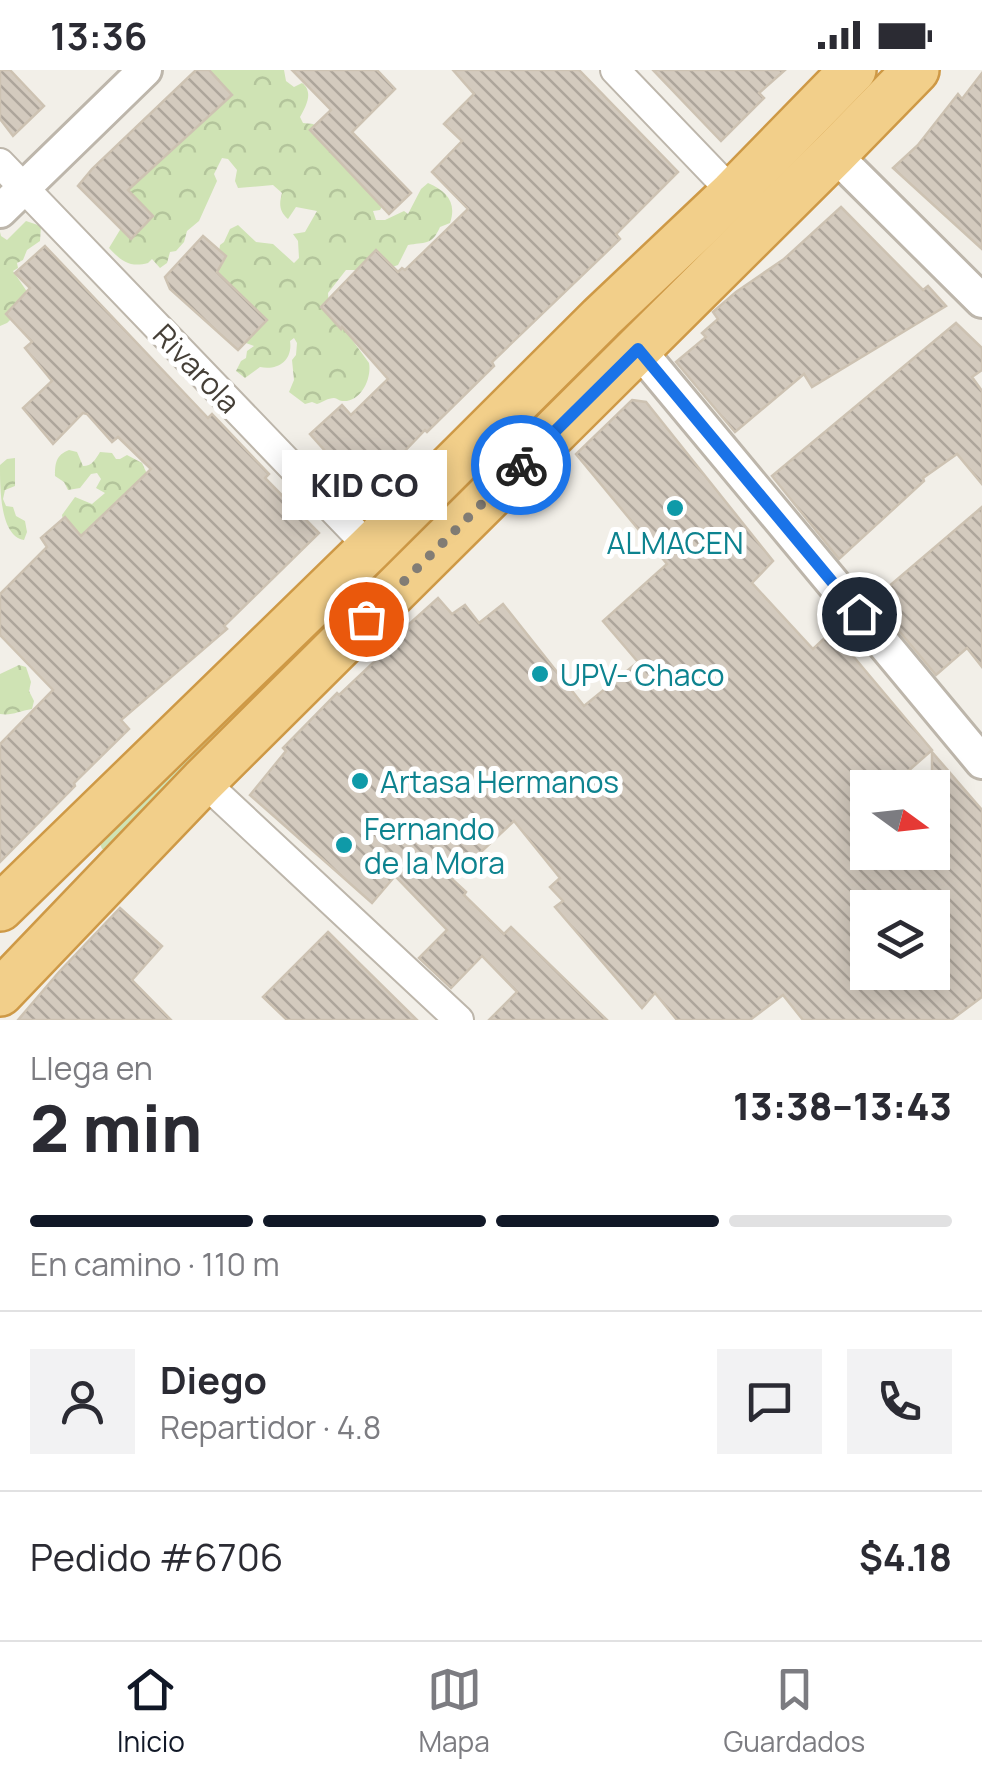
<!DOCTYPE html>
<html lang="es">
<head>
<meta charset="utf-8">
<style>
	:root { --surface:#fff; --page:#f2f2f3; --text:#2b2b33; --muted:#7c7c81; --line:#e1e1e2; --accent:#111827 }
	body { margin:0; font-family:Manrope,sans-serif; background:var(--page); color:var(--text); height:100vh; display:flex; flex-direction:column; font-size:38px; white-space:nowrap }
	* { box-sizing:border-box; margin:0 }
	p { font-size:32px; color:var(--muted) }
	.icon { flex:none; width:55px; height:55px; fill:none; stroke:currentColor; stroke-width:2; stroke-linecap:round; stroke-linejoin:round }
	.map { position:relative; height:950px; overflow:hidden }
	.side { display:flex; flex-direction:column; background:var(--surface); flex:1 }
	.side>* { flex:none }
	.needle { width:65px; rotate:105deg }
	.controls { position:absolute; left:850px; top:700px; display:grid; gap:20px }
	.controls a { display:grid; place-items:center; width:100px; height:100px; border-radius:0px; background:var(--surface); box-shadow:0 5px 25px #0003; font-size:50px }
	.pin { position:absolute; display:grid; place-items:center; width:85px; height:85px; color:#fff; margin:-42px; border:5px solid #fff; border-radius:50%; box-shadow:0 2px 10px #0007 }
	.courier { position:absolute; display:grid; place-items:center; width:100px; height:100px; margin:-50px; border:8px solid #1a73e8; border-radius:50%; background:#fff; color:#222; box-shadow:0 2px 12px #0007 }
	.bubble { position:absolute; height:70px; border-radius:0px; background:var(--surface); box-shadow:0 5px 25px #0003; font-size:32px; font-weight:800; line-height:70px; text-align:center }
	.overview em { font-style:normal; font-weight:800 }
	.overview div { display:flex; flex-direction:column-reverse }
	.overview { display:flex; align-items:center; justify-content:space-between; height:170px; padding:0 30px }
	h1 { font-size:65px; font-weight:800; line-height:75px }
	.bar { display:grid; grid-template-columns:repeat(4,1fr); gap:15px 10px; align-content:center; height:120px; padding:0 30px }
	.bar i { height:12px; border-radius:8px; background:var(--line) }
	.bar .current { background:var(--accent) }
	.bar p { grid-column:span 4 }
	.line { display:flex; align-items:center; gap:25px; padding:0 30px; border-top:2px solid var(--line) }
	.line div { flex:1 }
	.round { display:grid; place-items:center; flex:none; width:105px; height:105px; border-radius:0px; background:var(--page) }
	.status { display:flex; justify-content:space-between; align-items:center; height:70px; padding:0 50px; background:var(--surface); direction:ltr }
	.status svg { height:28px; fill:currentColor }
	.tab-bar { display:flex; justify-content:space-around; align-items:center; height:140px; border-top:2px solid var(--line); background:var(--surface); font-size:28px; color:var(--muted) }
	.tab-bar a { display:grid; justify-items:center; gap:5px }
	.tab-bar .current { color:var(--accent) }
	.map>svg:first-child { display:block }
	.grass { fill:url(#grass-dots) }
	.forest { fill:url(#forest-crowns) }
	.building { fill:url(#building-back-hatch); stroke:#cdc2b2; stroke-width:2.5; fill-rule:evenodd }
	.lines { fill:none; stroke-linecap:round; stroke-linejoin:round }
	.minor-casing { stroke:#bdb6ab; stroke-width:32 }
	.tertiary-casing { stroke:#bdb6ab; stroke-width:38 }
	.trunk-casing { stroke:#ce9946; stroke-width:50 }
	.minor { stroke:#fff; stroke-width:28 }
	.tertiary { stroke:#fff; stroke-width:32 }
	.trunk { stroke:#f2cf8a; stroke-width:45 }
	.done { stroke:#827d75; stroke-width:10; stroke-dasharray:0 18 }
	.route { stroke:#1a73e8; stroke-width:12 }
	.culture-dot { fill:#0f9aa8; stroke:#fff; stroke-width:4 }
	.labels { text-anchor:middle; dominant-baseline:central; stroke-width:10; stroke-linejoin:round; paint-order:stroke }
	.street-label { font-size:30px; fill:#453f37; stroke:#fff }
	.culture-label { font-size:30px; fill:#0d838f; stroke:#fff; text-anchor:start }
</style>
</head>
<body>
<div class="status"><b>13:36</b><svg viewBox="0 0 49 12"><path d="M0 12V9h3v3zM5 12V6h3v6zM10 12V3h3v9zM15 12V0h3v12zM26 1h20v11H26zM47 4h2v5h-2z"/></svg></div>
<div class="map">
<svg width="982" height="950" viewBox="0 0 982 950">
	<defs>
		<pattern id="grass-dots" width="8" height="8" patternUnits="userSpaceOnUse" patternTransform="scale(2.5)"><rect width="8" height="8" fill="#cfe3b4"/><path d="M2 2h.1M6 6h.1" fill="none" stroke="#b3c49b" stroke-width="1.8" stroke-linecap="round"/></pattern>
		<pattern id="forest-crowns" width="20" height="18" patternUnits="userSpaceOnUse" patternTransform="scale(2.5)"><rect width="20" height="18" fill="#cfe3b4"/><path d="M2 6a3 3 0 1 1 6 0M12 15a3 3 0 1 1 6 0" fill="none" stroke="#b3c49b"/></pattern>
		<pattern id="building-back-hatch" width="6" height="6" patternUnits="userSpaceOnUse" patternTransform="scale(2.5)"><rect width="6" height="6" fill="#d3cabe"/><path d="M-1 5l2 2M0 0l6 6M5-1l2 2" fill="none" stroke="#ada59b"/></pattern>
	</defs>
	<rect width="100%" height="100%" fill="#f2efe8"/>
	<path class="grass" d="M882,0H892L105,779H102L100,774Z"/>
	<g class="forest">
		<path d="M198,0H284L286,11L294,17L302,13C314,22 306,36 300,47L303,53L313,54L322,60L388,127L380,140L373,141L376,150H385L404,141L408,144L421,119L428,113C447,121 457,133 450,153L440,157C432,176 424,172 408,175L398,195L384,200H346L328,223L329,238L369,293C372,308 361,333 342,331C339,331 337,328 334,328C328,328 323,332 317,334L312,332L305,334L289,322L294,310L292,290L296,285L297,273L294,268L290,271C293,290 278,301 260,297L245,308L236,301L241,291L246,288L247,281L254,276L246,273V267L216,203L220,175L224,172L230,159L238,155L256,172L273,174L294,193L299,188L298,171L293,164L305,162L317,141L296,137L288,149C279,141 279,134 282,123L273,115L238,118L235,111L237,100L228,89L222,88L214,104L217,111L199,151L187,161L184,172L176,181L170,182L167,193L160,198L152,189L148,193C130,198 121,191 109,178L126,150L120,120Z"/>
		<path d="M26,151L41,156L40,171L27,180L23,190L17,193L18,198L13,201L32,229L7,253L0,256V162L1,166L7,170Z"/>
		<path d="M69,380L77,382L83,396C92,396 95,390 100,382L112,383L116,389H120L127,385L142,393L148,406L88,473L64,456L62,445L75,427L92,434L105,423L96,418L101,409L97,403L91,404L80,418L68,420L64,412L55,406C55,393 56,385 69,380Z"/>
		<path d="M15,388V416L5,420L3,429L6,436L13,437L16,446L25,451L27,462L24,470C0,466 0,419 0,395L7,389Z"/>
		<path d="M19,595L26,597L31,612L29,621L34,631L32,639C19,641 12,646 0,644V604Z"/>
	</g>
	<g class="building">
		<path d="M0,0H10L44,36L13,66L0,49Z"/>
		<path d="M196,0H209L232,25L128,120L153,146L131,169L78,116L92,99Z"/>
		<path d="M292,0H377L395,19L352,62L411,123L389,144L310,60L331,40Z"/>
		<path d="M453,0H579L678,102L616,164L620,169L492,292L494,296L427,362L425,360L376,411L353,412L310,364L342,335L351,345L388,309L342,257L341,259L321,237L376,180L398,202L402,198L405,200L468,139L432,102L462,71L444,54L474,24Z"/>
		<path d="M653,0H785L759,23L764,28L721,71Z"/>
		<path d="M982,3V179L893,98L918,75L958,24L962,29Z"/>
		<path d="M841,137L923,220L928,216L946,236L812,317L804,304L735,362L676,292L706,267L702,263L718,249L713,242L736,222L784,189Z"/>
		<path d="M203,166L226,186L217,202L267,250L238,280L170,219L165,207Z"/>
		<path d="M45,176L208,348L212,344L269,404L265,408L319,463L224,556L227,559L121,650L129,659L74,713L75,716L0,792V674L53,620L0,565V524L47,477L41,468L65,447L81,466L151,399L118,367L112,372L87,344L83,343L53,374L23,338L52,311L25,278L32,272L6,244L30,218L15,203Z"/>
		<path d="M956,253L982,278V300L972,307L982,321V414L957,384L923,408L924,411L839,489L772,406Z"/>
		<path d="M632,330L646,332L773,491L752,513L813,579L832,561L932,680L889,718H868V782H932V682L982,740V927L951,950H803L783,925L750,950H677L655,923L642,938L555,837L563,831L550,817L560,808L514,751L452,809L466,822L464,825L504,864L511,857L607,950H489L517,922L482,886L451,918L419,888L447,860L395,806L372,833L250,725L286,681L283,678L337,623L339,625L409,559L407,556L438,528L452,544L465,535L479,553L503,534L584,636L638,592L603,551L667,494L576,384ZM868,838H932V902H868Z"/>
		<path d="M982,437V597L967,578L936,605L873,530Z"/>
		<path d="M120,838L162,876L132,910L171,950H18L59,902Z"/>
		<path d="M328,862L356,890L417,950H287L263,927Z"/>
	</g>
	<g class="lines">
		<defs>
			<g id="minor">
				<path d="M615,0L733,123"/>
				<path d="M0,93L370,478"/>
				<path d="M203,711L459,950"/>
			</g>
			<g id="tertiary">
				<path d="M834,84L982,231"/>
				<path d="M0,141L145,0"/>
				<path d="M638,279L982,692"/>
			</g>
			<g id="trunk">
				<path d="M0,838L370,478L601,248L733,123L853,0"/>
				<path d="M0,923L203,711L834,84L916,0"/>
			</g>
		</defs>
		<use href="#minor" class="minor-casing"/>
		<use href="#tertiary" class="tertiary-casing"/>
		<use href="#trunk" class="trunk-casing"/>
		<use href="#minor" class="minor"/>
		<use href="#tertiary" class="tertiary"/>
		<use href="#trunk" class="trunk"/>
	</g>
	<g class="lines">
		<path class="done" d="M366,549L521,395"/>
		<path class="route" d="M521,395L638,279L859,544"/>
	</g>
	<g class="culture-dot">
		<circle cx="675" cy="438" r="10"/>
		<circle cx="540" cy="604" r="10"/>
		<circle cx="360" cy="711" r="10"/>
		<circle cx="344" cy="775" r="10"/>
	</g>
	<g class="labels">
		<g class="street-label">
			<text transform="translate(197 298) rotate(46)">Rivarola</text>
		</g>
		<g class="culture-label">
			<text x="675" y="472" text-anchor="middle">ALMACEN</text>
			<text x="560" y="604">UPV- Chaco</text>
			<text x="380" y="711">Artasa Hermanos</text>
			<text x="364" y="758">Fernando<tspan x="364" dy="34">de la Mora</tspan></text>
		</g>
	</g>
</svg>
<div class="controls">
<a><svg class="needle" viewBox="-14 -14 28 28"><path d="M0-13l5 13h-10z" fill="#e53935"/><path d="M0 13l5-13h-10z" fill="#7c7c81"/></svg></a>
<a><svg class="icon" aria-label="layers" viewBox="0 0 24 24"><path d="M12 4l9 5-9 5-9-5zM3 14l9 5 9-5"/></svg></a>
</div>
<div class="pin" style="left:366px;top:549px;background:#ea580c"><svg class="icon" aria-label="bag" viewBox="0 0 24 24"><path d="M5 8h14l-1 12H6zM9 8a3 3 0 0 1 6 0"/></svg></div>
<div class="pin" style="left:859px;top:544px;background:#1f2937"><svg class="icon" aria-label="home" viewBox="0 0 24 24"><path d="M3 11l9-7 9 7M6 9v11h12V9"/></svg></div>
<div class="courier" style="left:521px;top:395px"><svg class="icon" aria-label="bike" viewBox="0 0 24 24"><circle cx="6" cy="16" r="4"/><circle cx="18" cy="16" r="4"/><path d="M6 16l4-8h5l3 8M10 8l3 8H6M13 5h3"/></svg></div>
<div class="bubble" style="left:282px;top:380px;width:165px">KID CO</div>
</div>
<section class="side">
<div class="overview"><div><h1>2 min</h1><p>Llega en</p></div><em>13:38–13:43</em></div>
<div class="bar"><i class="current"></i><i class="current"></i><i class="current"></i><i></i><p>En camino · 110 m</p></div>
<div class="line" style="height:180px"><a class="round"><svg class="icon" aria-label="person" viewBox="0 0 24 24"><circle cx="12" cy="8" r="4"/><path d="M4 21q1-7 8-7t8 7"/></svg></a><div><b>Diego</b><p>Repartidor · 4.8</p></div><a class="round"><svg class="icon" aria-label="chat" viewBox="0 0 24 24"><path d="M4 5h16v11H9l-5 4z"/></svg></a><a class="round"><svg class="icon" aria-label="phone" viewBox="0 0 24 24"><path d="M5 4h4l2 5-3 2q2 4 5 5l2-3 5 2v4C11 20 4 13 5 4z"/></svg></a></div>
<div class="line" style="height:130px"><div>Pedido #6706</div><b>$4.18</b></div>
</section>
<nav class="tab-bar">
<a class="current"><svg class="icon" aria-label="home" viewBox="0 0 24 24"><path d="M3 11l9-7 9 7M6 9v11h12V9"/></svg>Inicio</a>
<a><svg class="icon" aria-label="map" viewBox="0 0 24 24"><path d="M3 6l6-2 6 2 6-2v14l-6 2-6-2-6 2zM9 4v14M15 6v14"/></svg>Mapa</a>
<a><svg class="icon" aria-label="saved" viewBox="0 0 24 24"><path d="M7 4h10v16l-5-4-5 4z"/></svg>Guardados</a>
</nav>
</body>
</html>
